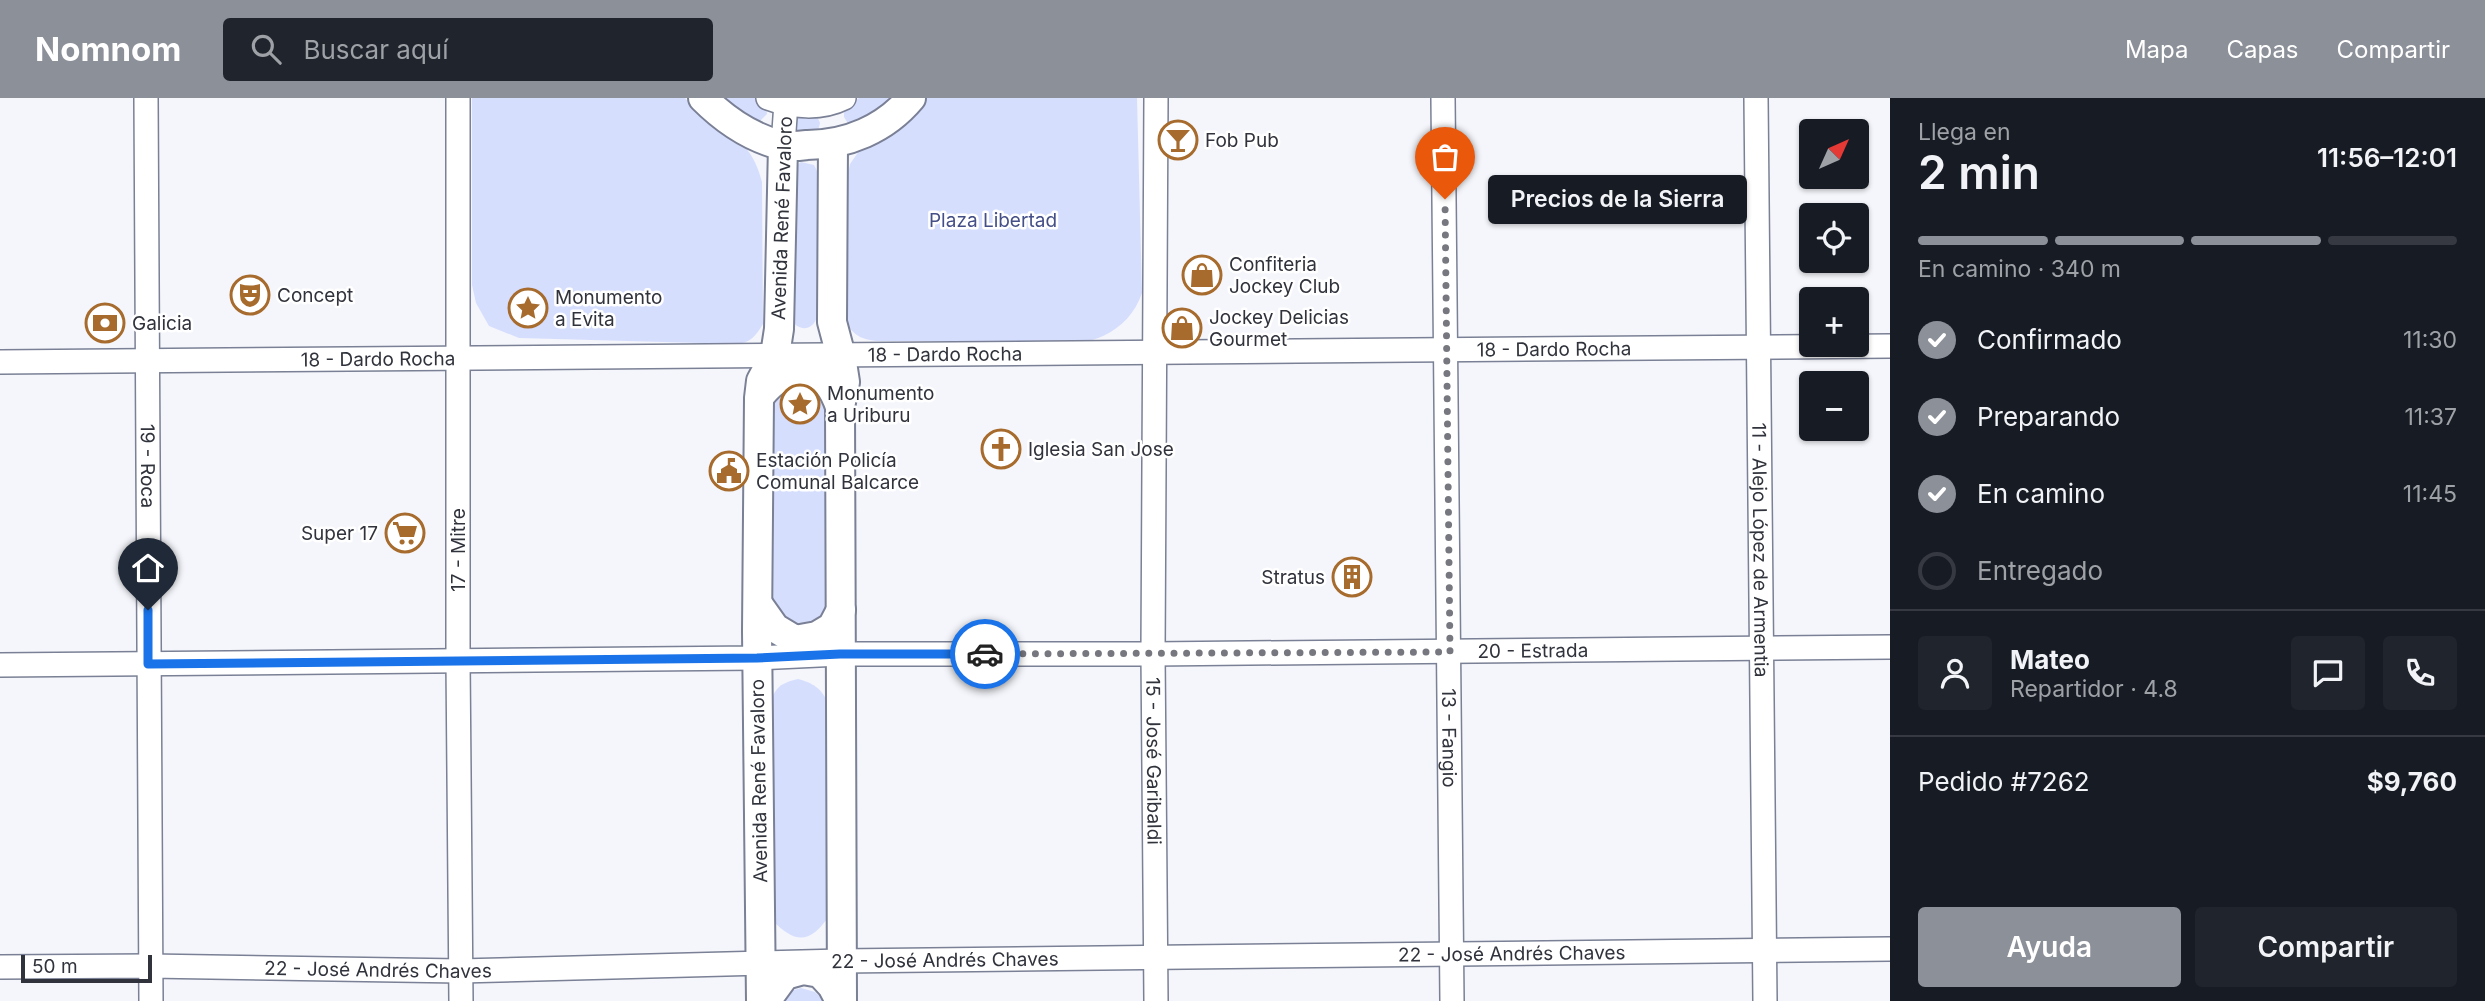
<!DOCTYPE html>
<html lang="es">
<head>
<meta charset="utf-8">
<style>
	:root { --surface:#171b24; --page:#20242c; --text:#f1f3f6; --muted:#9ea1a6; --line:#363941; --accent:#8c9099 }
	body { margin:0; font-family:Inter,sans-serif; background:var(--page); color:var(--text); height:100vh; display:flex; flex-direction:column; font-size:26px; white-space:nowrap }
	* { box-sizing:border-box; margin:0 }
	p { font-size:23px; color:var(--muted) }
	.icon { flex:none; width:38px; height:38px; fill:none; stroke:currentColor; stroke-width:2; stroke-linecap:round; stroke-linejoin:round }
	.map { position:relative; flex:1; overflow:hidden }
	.side { display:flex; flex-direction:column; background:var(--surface); width:595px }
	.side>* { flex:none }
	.needle { width:46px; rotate:45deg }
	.fabs { position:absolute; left:1799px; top:21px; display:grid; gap:14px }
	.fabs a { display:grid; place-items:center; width:70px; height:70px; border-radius:7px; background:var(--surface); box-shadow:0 2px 5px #0004; font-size:35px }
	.scale { position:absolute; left:21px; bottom:18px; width:131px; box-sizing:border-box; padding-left:7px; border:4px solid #31333c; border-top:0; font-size:19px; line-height:24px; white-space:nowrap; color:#31333c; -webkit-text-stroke:5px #fff; paint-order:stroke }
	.pin { position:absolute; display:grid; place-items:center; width:60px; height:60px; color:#fff; margin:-72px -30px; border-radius:50% 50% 50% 0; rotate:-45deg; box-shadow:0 0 7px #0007 }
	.pin .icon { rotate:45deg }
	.courier { position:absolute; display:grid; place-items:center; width:70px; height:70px; margin:-35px; border:5px solid #1a73e8; border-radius:50%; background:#fff; color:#222; box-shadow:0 2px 9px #0007 }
	.bubble { position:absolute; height:49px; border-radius:7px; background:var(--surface); box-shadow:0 2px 5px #0004; font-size:23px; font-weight:600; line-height:49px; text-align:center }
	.headline em { font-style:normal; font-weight:600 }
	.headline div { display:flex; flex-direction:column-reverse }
	.headline { display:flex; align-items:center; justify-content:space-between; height:119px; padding:0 28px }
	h1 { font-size:46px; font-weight:600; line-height:52px }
	.bar { display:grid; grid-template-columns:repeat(4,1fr); gap:10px 7px; align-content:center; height:84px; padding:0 28px }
	.bar i { height:9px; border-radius:5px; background:var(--line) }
	.bar .on { background:var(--accent) }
	.bar p { grid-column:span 4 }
	.line { display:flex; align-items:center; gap:18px; padding:0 28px; border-top:2px solid var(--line) }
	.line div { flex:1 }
	.round { display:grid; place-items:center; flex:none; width:74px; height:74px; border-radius:7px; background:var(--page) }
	ol { padding:0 28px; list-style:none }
	li { display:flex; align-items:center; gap:21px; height:77px }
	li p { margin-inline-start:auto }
	li .icon { padding:7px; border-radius:50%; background:var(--accent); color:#fff; stroke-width:4 }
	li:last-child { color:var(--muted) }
	li i { width:38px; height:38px; border:4px solid var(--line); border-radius:50% }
	.cta { display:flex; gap:14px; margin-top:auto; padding:14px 28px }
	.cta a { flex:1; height:80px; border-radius:7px; background:var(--accent); color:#fff; font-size:28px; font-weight:600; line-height:80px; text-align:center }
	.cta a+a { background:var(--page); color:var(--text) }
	header { display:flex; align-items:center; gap:42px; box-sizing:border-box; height:98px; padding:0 35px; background:var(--accent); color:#fff }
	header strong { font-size:33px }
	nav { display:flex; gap:38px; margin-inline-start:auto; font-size:24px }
	.search { width:490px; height:63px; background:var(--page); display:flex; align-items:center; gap:18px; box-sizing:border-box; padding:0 24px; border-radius:7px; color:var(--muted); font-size:26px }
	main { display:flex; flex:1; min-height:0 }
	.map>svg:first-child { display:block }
	.green { fill:#d6defe }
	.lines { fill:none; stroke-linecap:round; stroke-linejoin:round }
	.minor-casing { stroke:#7a8095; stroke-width:26 }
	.major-casing { stroke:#7a8095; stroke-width:32 }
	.minor { stroke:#fff; stroke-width:23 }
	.major { stroke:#fff; stroke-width:28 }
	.done { stroke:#76777f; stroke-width:7; stroke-dasharray:0 12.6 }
	.route { stroke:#1a73e8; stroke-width:9 }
	.labels { text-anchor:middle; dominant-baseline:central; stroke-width:5; stroke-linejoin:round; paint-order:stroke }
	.poi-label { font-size:19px; fill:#31333c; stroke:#fff; text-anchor:start }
	.street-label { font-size:19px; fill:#31333c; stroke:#fff }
	.park-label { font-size:19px; fill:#454f87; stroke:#fff }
</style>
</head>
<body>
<header>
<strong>Nomnom</strong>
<div class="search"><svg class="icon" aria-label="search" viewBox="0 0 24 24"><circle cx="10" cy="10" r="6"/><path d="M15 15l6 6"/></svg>Buscar aquí</div>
<nav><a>Mapa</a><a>Capas</a><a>Compartir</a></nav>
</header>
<main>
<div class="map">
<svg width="1890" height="903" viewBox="0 0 1890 903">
	<rect width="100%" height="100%" fill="#f5f6fb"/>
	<g class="green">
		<path d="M472,0H685C715,34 750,33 762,84L763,226C756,238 750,245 736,246L519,240L489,228L476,205L472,187Z"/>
		<path d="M713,0H758L766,7L767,16L758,25Z"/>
		<path d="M859,0H900L882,16L849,27L844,19V11Z"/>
		<path d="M924,0H1137L1142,195C1135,215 1122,229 1103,238C1080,249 1048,244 1023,244C974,243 925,243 876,243C859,241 853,236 844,222L846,85L850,66L859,53Z"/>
		<path d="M816,16L820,25L818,33L799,37C793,30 795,25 796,17Z"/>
		<path d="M801,64L814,67L818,75L817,219C813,233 798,234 791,221L794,69Z"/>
		<path d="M801,282L829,302L831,509L822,522L799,531L773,513L771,297Z"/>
		<path d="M798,581C813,585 821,590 828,605L829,818C810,846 795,846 772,822L770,606C775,589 781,585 798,581Z"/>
		<path d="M801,890L815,894L825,903H777L787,894Z"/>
	</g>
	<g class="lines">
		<defs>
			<g id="minor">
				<path id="s1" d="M146,0L151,903"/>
				<path d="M458,0V563L461,903"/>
				<path d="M768,0C792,9 820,12 844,0"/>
				<path id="s2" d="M1156,0L1153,556L1156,903"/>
				<path id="s3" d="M1443,0L1452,903"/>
				<path id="s4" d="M1756,0L1765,903"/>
				<path d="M783,47L786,5"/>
				<path id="s5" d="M0,264L1890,248"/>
				<path id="s6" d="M0,567L757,560L840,556H1153L1890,549"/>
				<path id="s7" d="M0,869L150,868L460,873L841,863L1890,851"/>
			</g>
			<g id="major">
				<path d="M703,0C725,22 750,39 780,47C789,49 799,48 807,47C847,47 885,31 911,0"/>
				<path d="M833,45L832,224L841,258L845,284L840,309L842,903"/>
				<path d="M760,298C789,262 825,263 840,309"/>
				<path d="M758,506L775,530L795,542L817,538L832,529L841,512"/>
				<path d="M761,903L757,533L759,300L761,283L775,257L779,231L783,47"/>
				<path d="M766,903L785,877L803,872L820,875L832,888L840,903"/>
			</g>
		</defs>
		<use href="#minor" class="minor-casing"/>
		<use href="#major" class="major-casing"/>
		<use href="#minor" class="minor"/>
		<use href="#major" class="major"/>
	</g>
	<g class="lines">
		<path class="done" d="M985,556L1450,554L1445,101"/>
		<path class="route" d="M148,512V566L757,560L840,556H985"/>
	</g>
	<defs>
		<symbol id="bar-ring" viewBox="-11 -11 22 22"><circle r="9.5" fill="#fff" stroke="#a66b2d" stroke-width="1.5"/><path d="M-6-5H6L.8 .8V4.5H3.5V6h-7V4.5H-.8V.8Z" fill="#a66b2d"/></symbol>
		<symbol id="shop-ring" viewBox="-11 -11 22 22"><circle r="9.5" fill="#fff" stroke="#a66b2d" stroke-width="1.5"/><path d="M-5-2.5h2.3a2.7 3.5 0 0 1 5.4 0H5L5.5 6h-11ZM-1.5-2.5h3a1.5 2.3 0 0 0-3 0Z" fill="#a66b2d"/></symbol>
		<symbol id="theatre-ring" viewBox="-11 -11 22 22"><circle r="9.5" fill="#fff" stroke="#a66b2d" stroke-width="1.5"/><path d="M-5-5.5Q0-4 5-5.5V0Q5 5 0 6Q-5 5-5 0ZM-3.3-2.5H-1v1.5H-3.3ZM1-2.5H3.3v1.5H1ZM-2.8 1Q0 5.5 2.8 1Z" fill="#a66b2d"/></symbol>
		<symbol id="sight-ring" viewBox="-11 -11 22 22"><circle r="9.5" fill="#fff" stroke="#a66b2d" stroke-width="1.5"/><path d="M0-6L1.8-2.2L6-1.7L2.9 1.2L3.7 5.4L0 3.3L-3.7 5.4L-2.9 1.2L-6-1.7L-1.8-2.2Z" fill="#a66b2d"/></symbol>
		<symbol id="bank-ring" viewBox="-11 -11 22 22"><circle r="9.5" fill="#fff" stroke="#a66b2d" stroke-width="1.5"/><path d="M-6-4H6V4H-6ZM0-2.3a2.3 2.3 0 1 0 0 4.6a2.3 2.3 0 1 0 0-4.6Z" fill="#a66b2d"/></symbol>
		<symbol id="church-ring" viewBox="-11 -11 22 22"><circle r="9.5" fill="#fff" stroke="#a66b2d" stroke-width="1.5"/><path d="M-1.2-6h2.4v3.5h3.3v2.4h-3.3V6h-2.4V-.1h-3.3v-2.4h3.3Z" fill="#a66b2d"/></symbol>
		<symbol id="civic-ring" viewBox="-11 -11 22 22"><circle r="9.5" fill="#fff" stroke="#a66b2d" stroke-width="1.5"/><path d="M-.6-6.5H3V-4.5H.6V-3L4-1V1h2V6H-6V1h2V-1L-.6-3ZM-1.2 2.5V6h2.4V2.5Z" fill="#a66b2d"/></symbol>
		<symbol id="supermarket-ring" viewBox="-11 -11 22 22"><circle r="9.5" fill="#fff" stroke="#a66b2d" stroke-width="1.5"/><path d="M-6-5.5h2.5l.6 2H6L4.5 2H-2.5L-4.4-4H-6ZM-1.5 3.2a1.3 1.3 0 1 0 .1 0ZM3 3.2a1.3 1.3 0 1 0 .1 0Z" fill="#a66b2d"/></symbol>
		<symbol id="building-ring" viewBox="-11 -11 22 22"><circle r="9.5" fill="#fff" stroke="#a66b2d" stroke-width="1.5"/><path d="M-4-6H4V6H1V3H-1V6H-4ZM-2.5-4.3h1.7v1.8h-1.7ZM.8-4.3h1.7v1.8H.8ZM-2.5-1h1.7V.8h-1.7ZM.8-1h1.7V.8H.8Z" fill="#a66b2d"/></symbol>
	</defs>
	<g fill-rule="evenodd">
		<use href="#bar-ring" x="1156" y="20" width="44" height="44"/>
		<use href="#shop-ring" x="1180" y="155" width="44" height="44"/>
		<use href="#theatre-ring" x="228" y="175" width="44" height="44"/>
		<use href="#sight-ring" x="506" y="188" width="44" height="44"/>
		<use href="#bank-ring" x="83" y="203" width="44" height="44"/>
		<use href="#shop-ring" x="1160" y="208" width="44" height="44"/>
		<use href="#sight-ring" x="778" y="284" width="44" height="44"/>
		<use href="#church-ring" x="979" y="329" width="44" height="44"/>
		<use href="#civic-ring" x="707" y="351" width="44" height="44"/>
		<use href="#supermarket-ring" x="383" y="413" width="44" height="44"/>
		<use href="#building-ring" x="1330" y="457" width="44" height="44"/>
	</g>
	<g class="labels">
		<g class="poi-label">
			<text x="1205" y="42">Fob Pub</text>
			<text x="1229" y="166">Confiteria<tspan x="1229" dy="22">Jockey Club</tspan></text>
			<text x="277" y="197">Concept</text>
			<text x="555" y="199">Monumento<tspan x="555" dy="22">a Evita</tspan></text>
			<text x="1209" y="219">Jockey Delicias<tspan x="1209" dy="22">Gourmet</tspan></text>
			<text x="132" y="225">Galicia</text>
			<text x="827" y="295">Monumento<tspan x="827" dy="22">a Uriburu</tspan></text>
			<text x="1028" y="351">Iglesia San Jose</text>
			<text x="756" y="362">Estación Policía<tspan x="756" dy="22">Comunal Balcarce</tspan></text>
			<text x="378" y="435" text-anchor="end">Super 17</text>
			<text x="1325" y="479" text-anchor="end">Stratus</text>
		</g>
		<g class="street-label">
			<text transform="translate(782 120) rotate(-88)">Avenida René Favaloro</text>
			<text stroke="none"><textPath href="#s5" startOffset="1554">18 - Dardo Rocha</textPath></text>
			<text stroke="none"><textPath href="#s5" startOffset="945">18 - Dardo Rocha</textPath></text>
			<text stroke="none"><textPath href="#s5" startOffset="378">18 - Dardo Rocha</textPath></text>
			<text stroke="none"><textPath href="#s1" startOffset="368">19 - Roca</textPath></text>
			<text transform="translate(458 452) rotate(-90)">17 - Mitre</text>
			<text stroke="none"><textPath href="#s4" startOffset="452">11 - Alejo López de Armentia</textPath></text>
			<text stroke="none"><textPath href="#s6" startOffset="1533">20 - Estrada</textPath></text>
			<text stroke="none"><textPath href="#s3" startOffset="640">13 - Fangio</textPath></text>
			<text stroke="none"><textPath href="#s2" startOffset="663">15 - José Garibaldi</textPath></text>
			<text transform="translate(759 683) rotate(-91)">Avenida René Favaloro</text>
			<text stroke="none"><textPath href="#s7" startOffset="1512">22 - José Andrés Chaves</textPath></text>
			<text stroke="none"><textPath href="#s7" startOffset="945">22 - José Andrés Chaves</textPath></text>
			<text stroke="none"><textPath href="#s7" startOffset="378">22 - José Andrés Chaves</textPath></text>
		</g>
		<g class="park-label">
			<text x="993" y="122">Plaza Libertad</text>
		</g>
	</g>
</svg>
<div class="fabs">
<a><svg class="needle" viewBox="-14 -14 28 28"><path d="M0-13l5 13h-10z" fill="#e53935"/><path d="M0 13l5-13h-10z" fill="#9ea1a6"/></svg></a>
<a><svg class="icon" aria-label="locate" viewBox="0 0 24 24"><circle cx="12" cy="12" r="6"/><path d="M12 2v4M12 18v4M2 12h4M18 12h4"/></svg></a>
<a>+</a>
<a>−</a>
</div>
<div class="scale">50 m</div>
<div class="pin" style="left:1445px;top:101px;background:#ea580c"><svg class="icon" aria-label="bag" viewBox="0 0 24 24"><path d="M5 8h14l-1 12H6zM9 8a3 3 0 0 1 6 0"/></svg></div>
<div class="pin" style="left:148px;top:512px;background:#1f2937"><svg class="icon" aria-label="home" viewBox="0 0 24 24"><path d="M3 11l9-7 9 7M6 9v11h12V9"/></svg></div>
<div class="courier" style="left:985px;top:556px"><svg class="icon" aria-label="car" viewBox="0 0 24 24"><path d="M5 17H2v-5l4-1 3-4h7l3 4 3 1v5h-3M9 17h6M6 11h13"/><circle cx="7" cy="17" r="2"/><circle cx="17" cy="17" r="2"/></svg></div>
<div class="bubble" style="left:1488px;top:77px;width:259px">Precios de la Sierra</div>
</div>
<section class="side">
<div class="headline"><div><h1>2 min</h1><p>Llega en</p></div><em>11:56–12:01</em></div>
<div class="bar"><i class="on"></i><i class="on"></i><i class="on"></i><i></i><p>En camino · 340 m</p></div>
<ol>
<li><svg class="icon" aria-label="check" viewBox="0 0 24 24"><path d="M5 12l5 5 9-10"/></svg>Confirmado<p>11:30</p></li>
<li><svg class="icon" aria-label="check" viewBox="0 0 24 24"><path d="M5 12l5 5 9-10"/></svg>Preparando<p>11:37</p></li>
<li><svg class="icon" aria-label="check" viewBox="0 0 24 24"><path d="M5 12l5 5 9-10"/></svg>En camino<p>11:45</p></li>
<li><i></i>Entregado</li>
</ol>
<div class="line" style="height:126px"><a class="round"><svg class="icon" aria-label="person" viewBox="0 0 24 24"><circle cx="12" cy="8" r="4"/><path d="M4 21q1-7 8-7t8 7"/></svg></a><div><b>Mateo</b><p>Repartidor · 4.8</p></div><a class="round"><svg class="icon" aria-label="chat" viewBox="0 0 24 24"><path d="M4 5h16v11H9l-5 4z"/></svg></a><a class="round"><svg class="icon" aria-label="phone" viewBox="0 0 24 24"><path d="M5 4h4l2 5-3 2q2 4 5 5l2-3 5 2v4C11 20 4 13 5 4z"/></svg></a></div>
<div class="line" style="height:91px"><div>Pedido #7262</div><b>$9,760</b></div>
<div class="cta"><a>Ayuda</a><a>Compartir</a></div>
</section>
</main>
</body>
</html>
